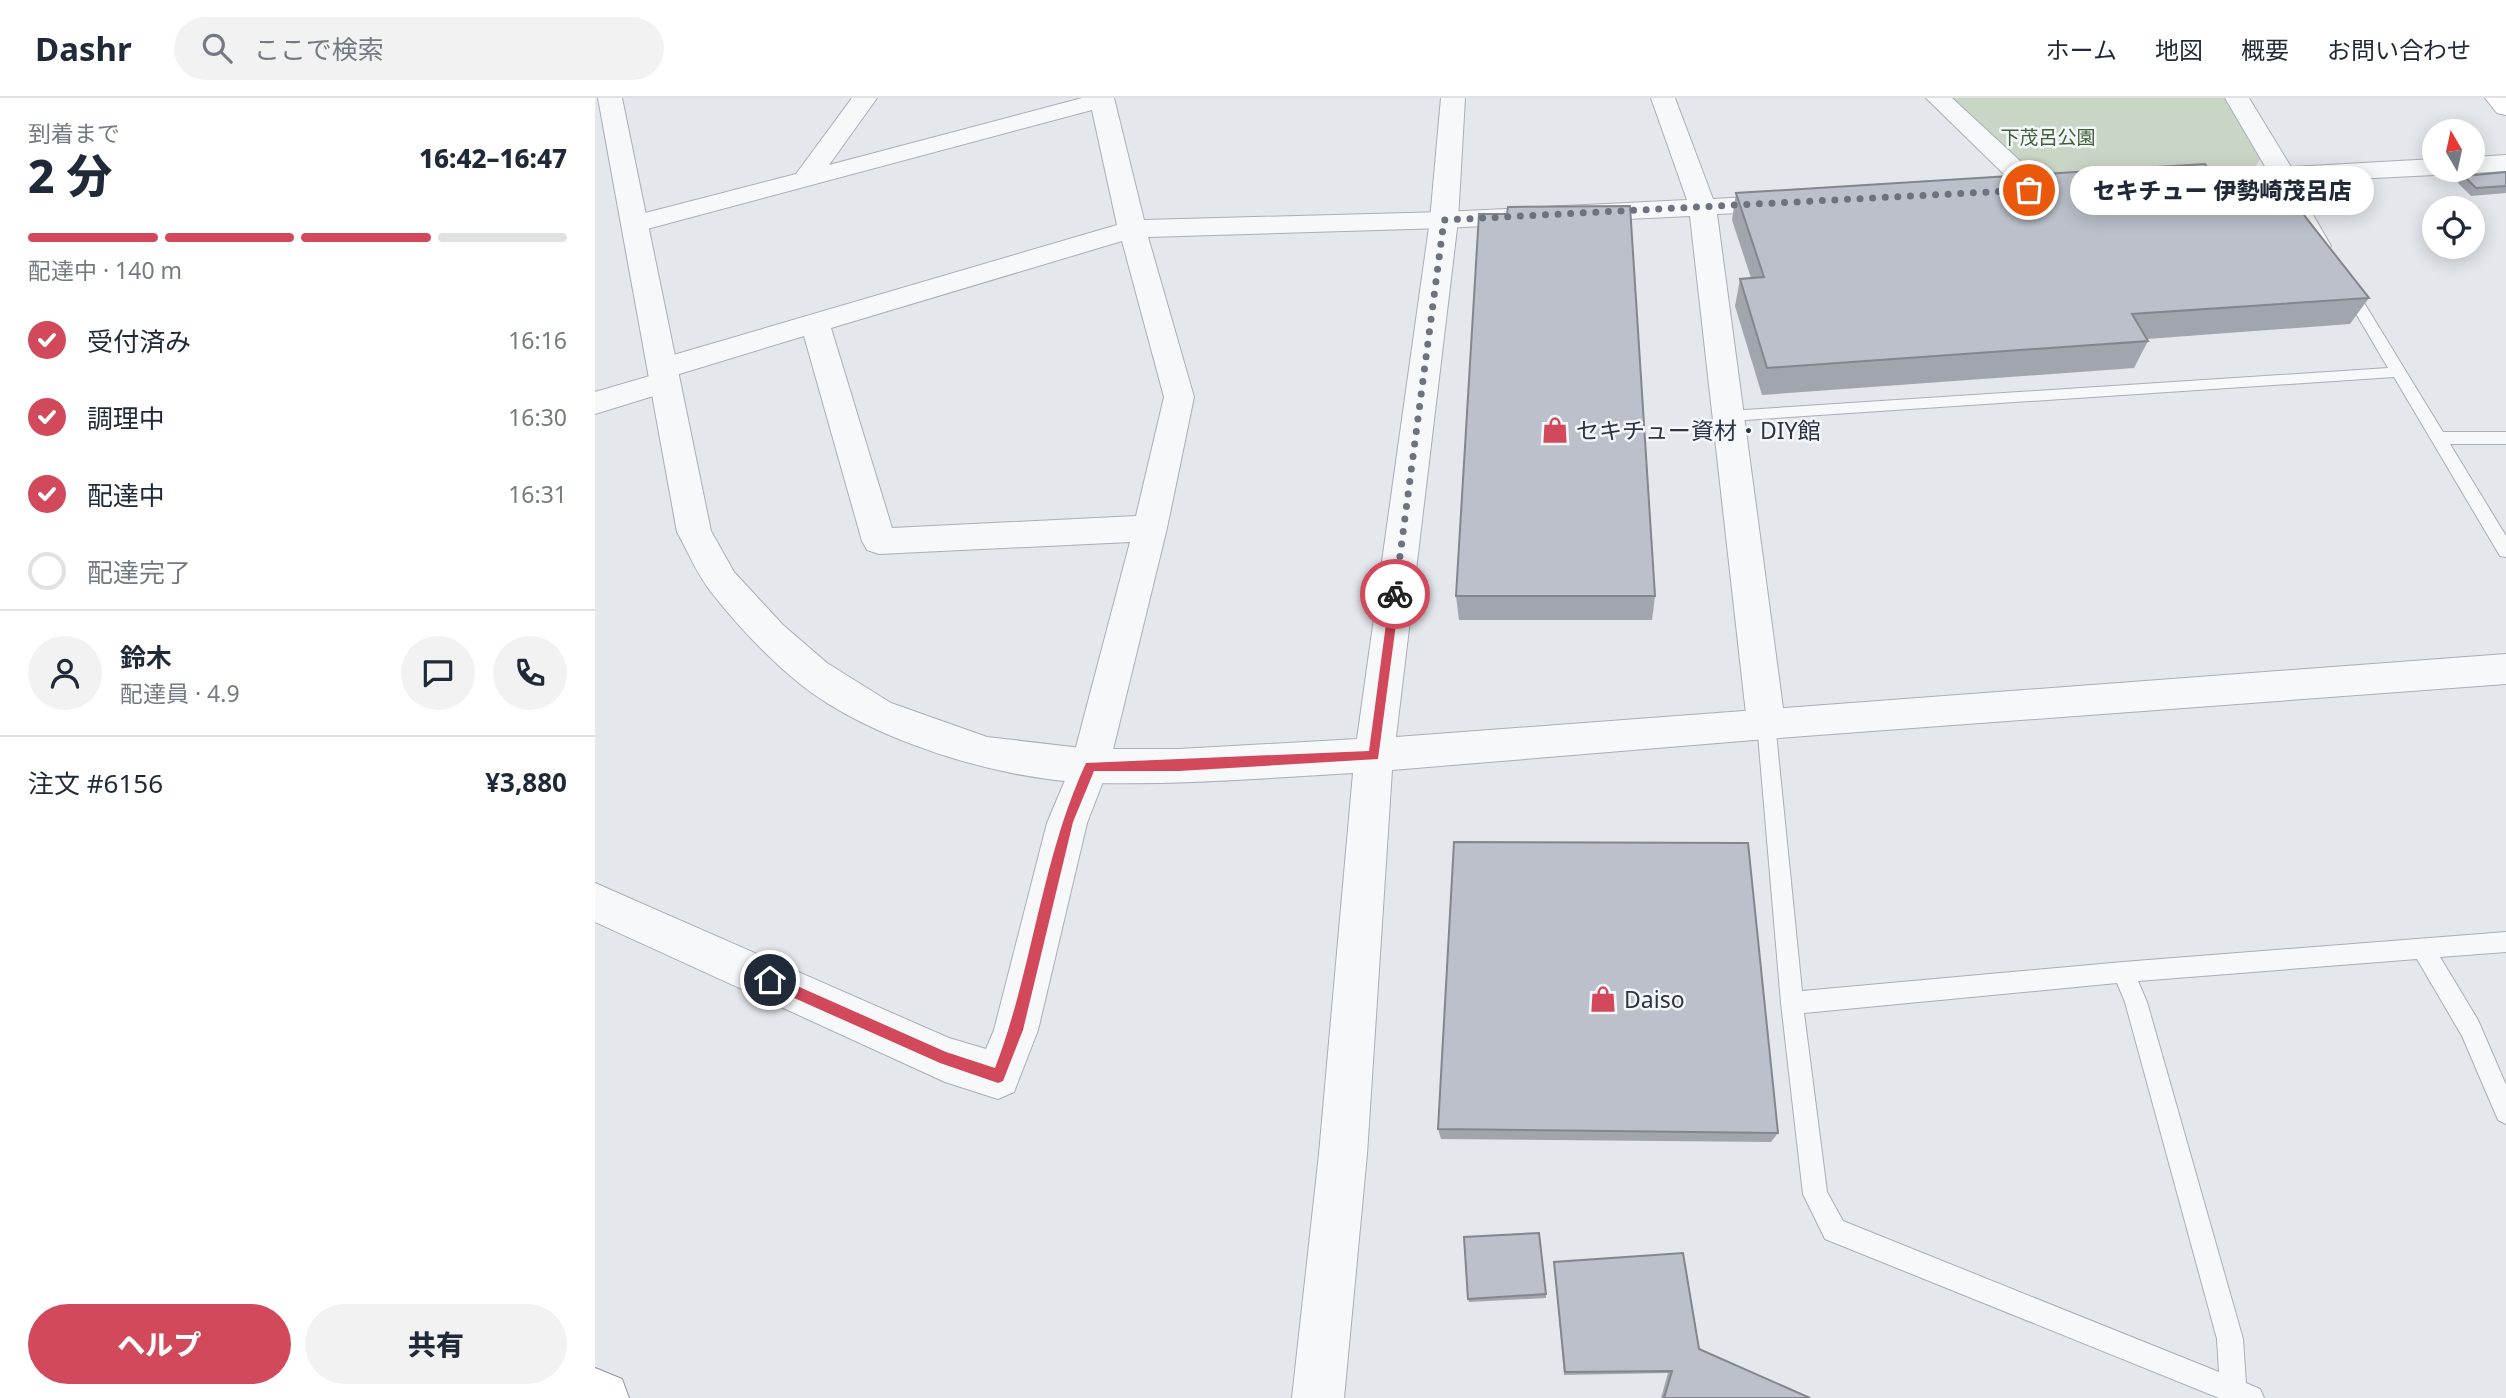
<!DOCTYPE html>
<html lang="ja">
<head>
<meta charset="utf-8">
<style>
	:root { --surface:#fff; --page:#f2f2f3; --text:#1f2937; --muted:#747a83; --line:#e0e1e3; --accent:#d1495b }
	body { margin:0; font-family:"Noto Sans","Noto Sans JP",sans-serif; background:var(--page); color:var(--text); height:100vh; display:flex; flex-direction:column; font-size:26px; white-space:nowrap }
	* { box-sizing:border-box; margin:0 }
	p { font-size:23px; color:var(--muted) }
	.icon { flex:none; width:38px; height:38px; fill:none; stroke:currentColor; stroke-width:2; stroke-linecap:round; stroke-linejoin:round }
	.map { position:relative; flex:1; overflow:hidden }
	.side { display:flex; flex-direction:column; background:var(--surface); width:595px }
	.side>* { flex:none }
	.needle { width:46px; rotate:351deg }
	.buttons { position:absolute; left:1827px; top:21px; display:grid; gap:14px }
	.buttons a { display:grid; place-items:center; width:63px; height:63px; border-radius:50%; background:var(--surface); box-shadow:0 4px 18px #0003; font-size:35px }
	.pin { position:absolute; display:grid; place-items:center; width:60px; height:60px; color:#fff; margin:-30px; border:4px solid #fff; border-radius:50%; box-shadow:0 2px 7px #0007 }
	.courier { position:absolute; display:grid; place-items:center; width:70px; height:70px; margin:-35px; border:5px solid #d1495b; border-radius:50%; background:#fff; color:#222; box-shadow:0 2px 9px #0007 }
	.bubble { position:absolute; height:49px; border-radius:24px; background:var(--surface); box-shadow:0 4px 18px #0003; font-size:23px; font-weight:800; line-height:49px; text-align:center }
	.summary em { font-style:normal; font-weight:800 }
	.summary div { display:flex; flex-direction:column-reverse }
	.summary { display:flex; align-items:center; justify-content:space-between; height:119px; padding:0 28px }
	h1 { font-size:46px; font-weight:800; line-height:52px }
	.bar { display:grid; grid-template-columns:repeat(4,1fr); gap:10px 7px; align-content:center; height:84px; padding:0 28px }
	.bar i { height:9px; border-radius:5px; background:var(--line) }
	.bar .on { background:var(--accent) }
	.bar p { grid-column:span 4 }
	.line { display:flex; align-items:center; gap:18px; padding:0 28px; border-top:2px solid var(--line) }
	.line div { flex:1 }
	.round { display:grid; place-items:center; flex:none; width:74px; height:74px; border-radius:37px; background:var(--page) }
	ol { padding:0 28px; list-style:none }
	li { display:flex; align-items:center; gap:21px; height:77px }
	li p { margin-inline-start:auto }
	li .icon { padding:7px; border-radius:50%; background:var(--accent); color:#fff; stroke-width:4 }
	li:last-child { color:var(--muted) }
	li i { width:38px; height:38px; border:4px solid var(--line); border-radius:50% }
	.primary-button { display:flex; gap:14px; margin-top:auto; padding:14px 28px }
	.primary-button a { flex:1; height:80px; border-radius:42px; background:var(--accent); color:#fff; font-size:28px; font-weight:800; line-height:80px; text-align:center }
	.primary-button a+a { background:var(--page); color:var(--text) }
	header { display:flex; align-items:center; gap:42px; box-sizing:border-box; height:98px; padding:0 35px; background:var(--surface); border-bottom:2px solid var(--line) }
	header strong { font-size:33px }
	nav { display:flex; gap:38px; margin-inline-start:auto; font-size:24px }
	.search { width:490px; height:63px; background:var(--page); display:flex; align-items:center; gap:18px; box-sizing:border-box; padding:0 24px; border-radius:38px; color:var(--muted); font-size:26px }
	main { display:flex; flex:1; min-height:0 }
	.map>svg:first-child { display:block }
	.green { fill:#c9d6c5 }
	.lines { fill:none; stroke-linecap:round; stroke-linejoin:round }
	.service-casing { stroke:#a9aeb7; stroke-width:2 }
	.minor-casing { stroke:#a9aeb7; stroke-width:2 }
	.tertiary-casing { stroke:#a9aeb7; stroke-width:2 }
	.secondary-casing { stroke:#a9aeb7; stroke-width:2 }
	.trunk-casing { stroke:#8b94a3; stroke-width:2 }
	.service { fill:#f7f8fa; fill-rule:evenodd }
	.minor { fill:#f7f8fa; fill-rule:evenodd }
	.tertiary { fill:#f7f8fa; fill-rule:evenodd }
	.secondary { fill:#fff; fill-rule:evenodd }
	.trunk { fill:#fff; fill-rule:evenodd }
	.wall { fill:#a1a5ae }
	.building { fill:#bbc0ca; stroke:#83868d; stroke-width:2 }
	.route { fill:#d1495b }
	.done { stroke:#6c737f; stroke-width:7; stroke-dasharray:0 12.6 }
	.labels { text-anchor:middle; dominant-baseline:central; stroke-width:5; stroke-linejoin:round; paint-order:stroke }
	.far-park-label { font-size:19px; fill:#3f6138; stroke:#f4f6f9 }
	.poi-label { font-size:23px; fill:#2b3445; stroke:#f4f6f9; text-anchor:start }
</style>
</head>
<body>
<header>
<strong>Dashr</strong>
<div class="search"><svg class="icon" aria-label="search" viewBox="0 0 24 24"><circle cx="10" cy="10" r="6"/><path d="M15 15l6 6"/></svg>ここで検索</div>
<nav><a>ホーム</a><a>地図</a><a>概要</a><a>お問い合わせ</a></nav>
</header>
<main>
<section class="side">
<div class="summary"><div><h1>2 分</h1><p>到着まで</p></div><em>16:42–16:47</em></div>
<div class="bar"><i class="on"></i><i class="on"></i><i class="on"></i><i></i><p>配達中 · 140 m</p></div>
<ol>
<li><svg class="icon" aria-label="check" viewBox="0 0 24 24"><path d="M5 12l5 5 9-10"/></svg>受付済み<p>16:16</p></li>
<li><svg class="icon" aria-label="check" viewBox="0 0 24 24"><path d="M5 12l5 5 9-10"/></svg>調理中<p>16:30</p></li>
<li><svg class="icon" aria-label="check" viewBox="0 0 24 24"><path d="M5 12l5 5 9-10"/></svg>配達中<p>16:31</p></li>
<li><i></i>配達完了</li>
</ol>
<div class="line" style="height:126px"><a class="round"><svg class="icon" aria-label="person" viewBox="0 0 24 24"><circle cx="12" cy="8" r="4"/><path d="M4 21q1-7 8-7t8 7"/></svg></a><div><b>鈴木</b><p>配達員 · 4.9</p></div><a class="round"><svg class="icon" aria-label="chat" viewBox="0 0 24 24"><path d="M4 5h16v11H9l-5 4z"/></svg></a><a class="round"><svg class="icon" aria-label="phone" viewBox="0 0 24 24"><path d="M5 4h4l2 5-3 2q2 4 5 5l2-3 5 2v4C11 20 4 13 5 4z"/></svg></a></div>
<div class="line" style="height:91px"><div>注文 #6156</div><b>¥3,880</b></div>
<div class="primary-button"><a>ヘルプ</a><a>共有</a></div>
</section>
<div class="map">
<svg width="1911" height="1300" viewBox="0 0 1911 1300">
	<rect width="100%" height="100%" fill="#e4e7ec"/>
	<path class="green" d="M1356,0H1629L1665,61L1661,68L1447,81L1435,77Z"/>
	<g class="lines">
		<defs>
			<g id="service">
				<path d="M1688,73L1695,77L1736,148L1734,151L1729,152L1722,148L1681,77Z"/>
				<path d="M1753,186L1760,190L1848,334H1911V346H1855L1911,438V459L1905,458L1799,279L1134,323L1126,318L1134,313L1793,270L1746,190Z"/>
				<path d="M1171,617L1178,619L1180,625L1207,893L1528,864L1911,834V854L1845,859L1883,922L1911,987V1026L1903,1022L1867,938L1822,861L1543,883L1552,904L1648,1241L1651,1285L1665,1291L1669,1300H1624L1230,1141L1208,1096L1186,905L1162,625L1164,619ZM1522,885L1530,904L1622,1241L1624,1274L1248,1123L1232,1094L1209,915Z"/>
			</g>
			<g id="minor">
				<path d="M257,0H282L234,67L487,0H519L549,122L849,114L1092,102L1056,0H1080L1118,101L1191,97L1200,99L1204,105L1200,111L1191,113L1122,116L1190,625L1184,636L1171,641L1158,636L1152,625L1095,118L849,130L553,139L599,299L572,430L514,668L492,725L443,932L419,994L403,1001L350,984L0,824V785L354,940L391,951L399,932L452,725L476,668L535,444L284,456L272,452L267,443L209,238L81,277L85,284L81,291L0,316V294L58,277L54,270L58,263L522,127L497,12L41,134L31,132L27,126L31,120L201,76ZM527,143L569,299L541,418L297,430L236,230Z"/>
				<path d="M1331,0H1357L1437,74L1447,92L1443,98L1434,100L1425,98L1417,84Z"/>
				<path d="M1630,0H1654L1696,69L1839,61V72H1850L1839,77L1625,88L1616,86L1612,80L1616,74L1671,70Z"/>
				<path d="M1911,57V73L1878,75L1868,72H1878V59Z"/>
			</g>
			<path id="tertiary" d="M3,0H27L116,433L139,474L188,527L232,565L296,605L392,639L495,651H584L762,641L835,122L846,0H870L863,122L801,639L1911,556V586L1171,641L797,672L772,1056L749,1300H697L724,1056L758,675C672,680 585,687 498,685C406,682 277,643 205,586C172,559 142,527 116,494C102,476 93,454 82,434Z"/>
			<path id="secondary" d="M1890,0H1911V17L1902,15Z"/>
			<path id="trunk" d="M0,1270L27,1281L34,1300H0Z"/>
		</defs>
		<use href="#service" class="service-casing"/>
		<use href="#minor" class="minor-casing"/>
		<use href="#tertiary" class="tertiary-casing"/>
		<use href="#secondary" class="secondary-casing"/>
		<use href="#trunk" class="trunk-casing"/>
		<use href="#service" class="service"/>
		<use href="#minor" class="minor"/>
		<use href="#tertiary" class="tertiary"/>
		<use href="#secondary" class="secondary"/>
		<use href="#trunk" class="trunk"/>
	</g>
	<g class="wall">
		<path d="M1911,74V95L1876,98L1863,85L1869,78Z"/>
		<path d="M1619,79L1774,200L1755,226L1552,241L1553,243L1539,270L1167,297L1140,208L1145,181L1156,180L1137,122L1141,95Z"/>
		<path d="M912,116L1060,498L1057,522H864L861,498Z"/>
		<path d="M843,1031L1183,1035L1176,1044L846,1041Z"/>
		<path d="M959,1164L1104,1251L1215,1300H1066L1073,1275L969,1277Z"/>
		<path d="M951,1196V1200L874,1204L873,1201Z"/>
	</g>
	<g class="building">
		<path d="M1610,66L1619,79L1676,75L1774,200L1537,216L1553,243L1172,270L1145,181L1169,179L1141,95Z"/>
		<path d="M1911,74V88L1881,90L1869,78Z"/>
		<path d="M1035,108L1060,498H861L884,116H912L913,109Z"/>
		<path d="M859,744L1153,745L1183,1035L843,1031Z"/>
		<path d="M944,1135L951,1196L873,1201L869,1139Z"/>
		<path d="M1088,1155L1104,1251L1215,1300H1069L1077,1273L970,1274L959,1164Z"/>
	</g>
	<path class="route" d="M800,492L805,496L783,661L584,673H499L478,724L428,932L408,983L403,985L345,965L170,887L168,882L175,876L351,954L400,970C438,871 446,762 491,665L774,653L795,496Z"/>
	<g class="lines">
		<path class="done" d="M800,496L849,122L1434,92"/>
	</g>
	<defs>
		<symbol id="shop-bare" viewBox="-9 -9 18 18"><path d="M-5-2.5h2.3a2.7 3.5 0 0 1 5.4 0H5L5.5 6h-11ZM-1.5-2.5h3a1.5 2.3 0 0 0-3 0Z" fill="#d1495b" stroke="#f4f6f9" stroke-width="2.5" paint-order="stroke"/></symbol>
	</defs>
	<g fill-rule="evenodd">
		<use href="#shop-bare" x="941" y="313" width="38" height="38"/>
		<use href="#shop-bare" x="989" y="882" width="38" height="38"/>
	</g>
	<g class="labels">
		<g class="far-park-label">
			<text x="1453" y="39">下茂呂公園</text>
		</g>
		<g class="poi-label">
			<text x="981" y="332">セキチュー資材・DIY館</text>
			<text x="1029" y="901">Daiso</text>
		</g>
	</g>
</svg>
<div class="buttons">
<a><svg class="needle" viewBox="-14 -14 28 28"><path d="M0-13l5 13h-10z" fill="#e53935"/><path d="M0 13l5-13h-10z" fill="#747a83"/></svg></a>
<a><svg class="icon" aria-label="locate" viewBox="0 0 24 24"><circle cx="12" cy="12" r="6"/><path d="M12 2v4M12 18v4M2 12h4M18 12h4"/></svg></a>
</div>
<div class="pin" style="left:1434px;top:92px;background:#ea580c"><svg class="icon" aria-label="bag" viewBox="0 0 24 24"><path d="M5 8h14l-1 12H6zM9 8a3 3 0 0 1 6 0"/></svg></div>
<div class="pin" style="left:175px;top:882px;background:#1f2937"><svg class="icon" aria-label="home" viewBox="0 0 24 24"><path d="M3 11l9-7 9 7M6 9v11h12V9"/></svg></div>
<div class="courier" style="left:800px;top:496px"><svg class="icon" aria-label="bike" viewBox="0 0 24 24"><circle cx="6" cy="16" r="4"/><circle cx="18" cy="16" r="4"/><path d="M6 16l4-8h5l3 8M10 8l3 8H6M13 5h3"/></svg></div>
<div class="bubble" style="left:1475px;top:68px;width:304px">セキチュー 伊勢崎茂呂店</div>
</div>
</main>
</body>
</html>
